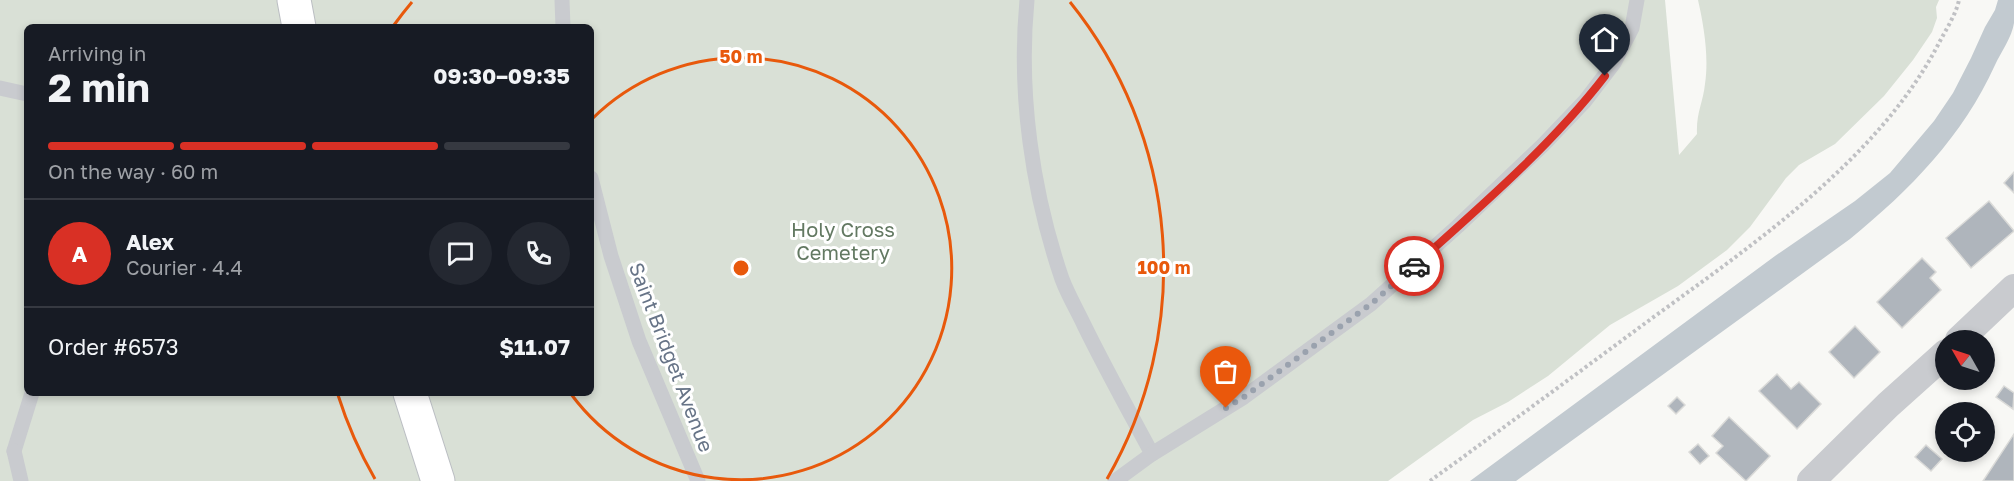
<!DOCTYPE html>
<html lang="en">
<head>
<meta charset="utf-8">
<style>
	:root { --surface:#171b24; --page:#242831; --text:#f1f3f6; --muted:#9ea1a6; --line:#363941; --accent:#d93025 }
	body { margin:0; font-family:"Golos Text",sans-serif; background:var(--page); color:var(--text); height:100vh; display:flex; flex-direction:column; font-size:22px; white-space:nowrap }
	* { box-sizing:border-box; margin:0 }
	p { font-size:20px; color:var(--muted) }
	.icon { flex:none; width:33px; height:33px; fill:none; stroke:currentColor; stroke-width:2; stroke-linecap:round; stroke-linejoin:round }
	.map { position:relative; flex:1; overflow:hidden }
	.side { position:absolute; left:24px; top:24px; width:570px; height:372px; display:flex; flex-direction:column; background:var(--surface); border-radius:9px; box-shadow:0 3px 9px #0003 }
	.side>* { flex:none }
	.needle { width:39px; rotate:309deg }
	.controls { position:absolute; left:1935px; top:330px; display:grid; gap:12px }
	.controls a { display:grid; place-items:center; width:60px; height:60px; border-radius:50%; background:var(--surface); box-shadow:0 3px 9px #0003; font-size:30px }
	.pin { position:absolute; display:grid; place-items:center; width:51px; height:51px; color:#fff; margin:-62px -26px; border-radius:50% 50% 50% 0; rotate:-45deg; box-shadow:0 0 6px #0007 }
	.pin .icon { rotate:45deg }
	.courier { position:absolute; display:grid; place-items:center; width:60px; height:60px; margin:-30px; border:4px solid #d93025; border-radius:50%; background:#fff; color:#222; box-shadow:0 2px 8px #0007 }
	.summary em { font-style:normal; font-weight:700 }
	.summary div { display:flex; flex-direction:column-reverse }
	.summary { display:flex; align-items:center; justify-content:space-between; height:102px; padding:0 24px }
	h1 { font-size:39px; font-weight:700; line-height:45px }
	.bar { display:grid; grid-template-columns:repeat(4,1fr); gap:9px 6px; align-content:center; height:72px; padding:0 24px }
	.bar i { height:8px; border-radius:4px; background:var(--line) }
	.bar .current { background:var(--accent) }
	.bar p { grid-column:span 4 }
	.line { display:flex; align-items:center; gap:15px; padding:0 24px; border-top:2px solid var(--line) }
	.line div { flex:1 }
	.round { display:grid; place-items:center; flex:none; width:63px; height:63px; border-radius:32px; background:var(--page) }
	.map>svg:first-child { display:block }
	.green { fill:#d9e0d6; fill-rule:evenodd }
	.water { fill:#c2cad0 }
	.building { fill:#afb5bc; stroke:#dadad8; stroke-width:1.5 }
	.lines { fill:none; stroke-linecap:round; stroke-linejoin:round }
	.secondary-casing { stroke:#bbbec3; stroke-width:35 }
	.path { stroke:#c0c1c4; stroke-width:4; stroke-dasharray:3 3; stroke-linecap:butt }
	.lane { stroke:#c9cbcf; stroke-width:15 }
	.street { stroke:#c9cbcf; stroke-width:28 }
	.secondary { stroke:#fff; stroke-width:33 }
	.done { stroke:#9aa2ae; stroke-width:6; stroke-dasharray:0 10.8 }
	.route { stroke:#d93025; stroke-width:8 }
	.ring { fill:none; stroke:#e8590c; stroke-width:3 }
	.labels { text-anchor:middle; dominant-baseline:central; stroke-width:6; stroke-linejoin:round; paint-order:stroke }
	.park-label { font-size:20px; fill:#637962; stroke:#fff }
	.street-label { font-size:20px; fill:#677487; stroke:#fff }
	.centre { fill:#e8590c; stroke:#fff; stroke-width:3 }
	.ring-label { font-size:18px; text-anchor:middle; font-weight:bold; fill:#e8590c; stroke:#fff; stroke-width:6; stroke-linejoin:round; paint-order:stroke }
</style>
</head>
<body>
<div class="map">
<svg width="2014" height="481" viewBox="0 0 2014 481">
	<rect width="100%" height="100%" fill="#f8f8f5"/>
	<path class="green" d="M0,0H1665L1679,155L1697,134C1696,113 1703,103 1705,84C1709,57 1704,26 1698,0H1939L1936,7L1937,18L1932,32L1913,60L1884,96L1835,144L1799,165L1786,178L1750,227L1727,250L1678,286L1610,325L1548,376L1508,402L1473,420L1388,481H0ZM27,27H591V393H27Z"/>
	<path class="water" d="M1998,0H2014C2014,7 2014,16 2014,23C2012,37 2001,52 1995,65C1963,136 1910,190 1850,239L1516,481H1470L1775,256L1855,201L1890,173L1934,121L1953,93L1971,58L1985,27L1995,10Z"/>
	<g class="building">
		<path d="M2014,172V193L2004,183Z"/>
		<path d="M1989,201L2014,231L1971,268L1946,238Z"/>
		<path d="M1922,258L1936,272L1930,278L1941,290L1902,328L1877,302Z"/>
		<path d="M1855,326L1880,352L1854,378L1829,352Z"/>
		<path d="M1777,374L1791,389L1799,382L1821,404L1797,429L1759,391Z"/>
		<path d="M2004,386L2014,393L2013,409L1996,397Z"/>
		<path d="M1677,397L1685,405L1676,414L1668,406Z"/>
		<path d="M1729,417L1770,456L1746,481L1716,453L1723,446L1712,436Z"/>
		<path d="M2014,434V481H1983Z"/>
		<path d="M1698,444L1709,456L1700,464L1689,452Z"/>
		<path d="M1926,445L1942,459L1931,471L1915,457Z"/>
	</g>
	<g class="lines">
		<defs>
			<g id="secondary">
				<path d="M294,0L299,27"/>
				<path d="M410,393L438,481"/>
			</g>
		</defs>
		<use href="#secondary" class="secondary-casing"/>
		<path class="path" d="M1430,481C1499,431 1567,381 1636,330C1743,251 1878,163 1940,41C1947,28 1956,14 1959,0"/>
		<g class="lane">
			<path d="M562,0L563,27"/>
			<path d="M1027,0C1018,93 1032,191 1062,279C1068,295 1077,310 1084,325C1105,368 1129,411 1152,454"/>
			<path d="M0,88L27,94"/>
			<path d="M591,178L611,256L639,341L698,481"/>
			<path d="M14,451L32,393"/>
			<path d="M14,451L21,481"/>
			<path d="M1115,481L1152,454L1244,397L1371,304L1458,226L1543,145L1585,101L1614,63L1632,28L1637,0"/>
		</g>
		<g class="street">
			<path d="M1959,340L2014,288"/>
			<path d="M1811,481L1888,405L1946,353"/>
		</g>
		<use href="#secondary" class="secondary"/>
	</g>
	<g class="lines">
		<path class="done" d="M1226,408L1244,397L1371,304L1414,266"/>
		<path class="route" d="M1414,266C1480,207 1551,146 1605,76"/>
	</g>
	<g class="ring">
		<path d="M592 119A211 211 0 1 1 571 394"/>
		<path d="M375 479A423 423 0 0 1 338 395M394 25A423 423 0 0 1 412 2M1070 2A423 423 0 0 1 1107 479"/>
	</g>
	<g class="labels">
		<g class="park-label">
			<text x="843" y="229">Holy Cross<tspan x="843" dy="23">Cemetery</tspan></text>
		</g>
		<g class="street-label">
			<text transform="translate(672 357) rotate(69)">Saint Bridget Avenue</text>
		</g>
	</g>
	<circle cx="741" cy="268" r="9" class="centre"/>
	<g class="ring-label">
		<text x="741" y="63">50 m</text>
		<text x="1164" y="274">100 m</text>
	</g>
</svg>
<div class="controls">
<a><svg class="needle" viewBox="-14 -14 28 28"><path d="M0-13l5 13h-10z" fill="#e53935"/><path d="M0 13l5-13h-10z" fill="#9ea1a6"/></svg></a>
<a><svg class="icon" aria-label="locate" viewBox="0 0 24 24"><circle cx="12" cy="12" r="6"/><path d="M12 2v4M12 18v4M2 12h4M18 12h4"/></svg></a>
</div>
<div class="pin" style="left:1226px;top:408px;background:#ea580c"><svg class="icon" aria-label="bag" viewBox="0 0 24 24"><path d="M5 8h14l-1 12H6zM9 8a3 3 0 0 1 6 0"/></svg></div>
<div class="pin" style="left:1605px;top:76px;background:#1f2937"><svg class="icon" aria-label="home" viewBox="0 0 24 24"><path d="M3 11l9-7 9 7M6 9v11h12V9"/></svg></div>
<div class="courier" style="left:1414px;top:266px"><svg class="icon" aria-label="car" viewBox="0 0 24 24"><path d="M5 17H2v-5l4-1 3-4h7l3 4 3 1v5h-3M9 17h6M6 11h13"/><circle cx="7" cy="17" r="2"/><circle cx="17" cy="17" r="2"/></svg></div>
<section class="side">
<div class="summary"><div><h1>2 min</h1><p>Arriving in</p></div><em>09:30–09:35</em></div>
<div class="bar"><i class="current"></i><i class="current"></i><i class="current"></i><i></i><p>On the way · 60 m</p></div>
<div class="line" style="height:108px"><b class="round" style="background:var(--accent);color:#fff">A</b><div><b>Alex</b><p>Courier · 4.4</p></div><a class="round"><svg class="icon" aria-label="chat" viewBox="0 0 24 24"><path d="M4 5h16v11H9l-5 4z"/></svg></a><a class="round"><svg class="icon" aria-label="phone" viewBox="0 0 24 24"><path d="M5 4h4l2 5-3 2q2 4 5 5l2-3 5 2v4C11 20 4 13 5 4z"/></svg></a></div>
<div class="line" style="height:78px"><div>Order #6573</div><b>$11.07</b></div>
</section>
</div>
</body>
</html>
